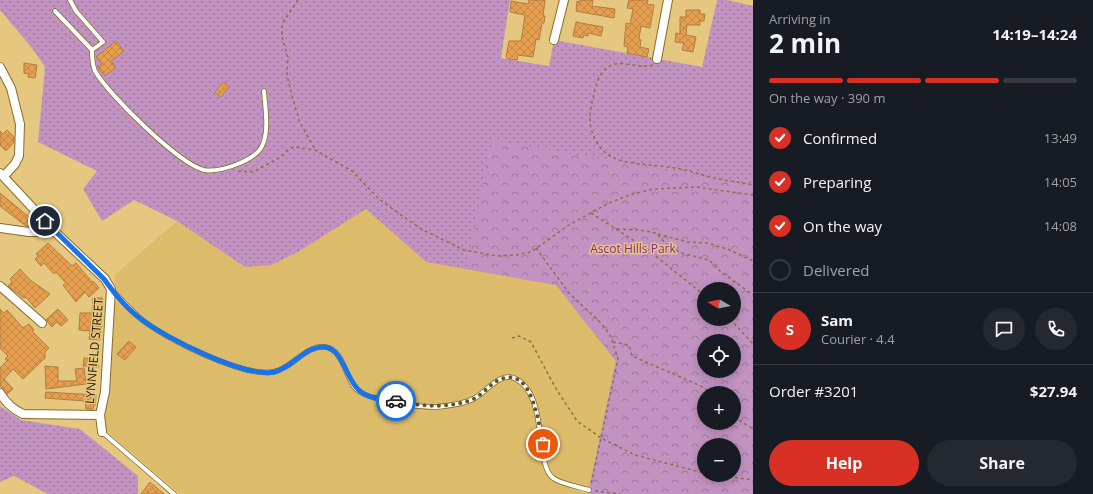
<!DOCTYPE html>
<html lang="en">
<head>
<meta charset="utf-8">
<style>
	:root { --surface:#171b24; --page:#242831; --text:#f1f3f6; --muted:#9ea1a6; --line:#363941; --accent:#d93025 }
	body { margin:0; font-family:"Open Sans",sans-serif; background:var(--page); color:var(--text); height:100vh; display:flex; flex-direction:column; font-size:15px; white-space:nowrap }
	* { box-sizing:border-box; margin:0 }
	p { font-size:13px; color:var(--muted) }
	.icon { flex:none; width:22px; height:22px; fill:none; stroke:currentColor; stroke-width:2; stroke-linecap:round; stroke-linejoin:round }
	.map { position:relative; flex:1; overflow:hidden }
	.side { display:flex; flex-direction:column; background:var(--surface); width:340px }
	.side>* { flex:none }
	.needle { width:26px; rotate:280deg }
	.tools { position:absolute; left:697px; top:282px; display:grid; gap:8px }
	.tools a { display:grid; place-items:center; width:44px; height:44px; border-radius:50%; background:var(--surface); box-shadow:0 2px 10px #0003; font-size:20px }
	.pin { position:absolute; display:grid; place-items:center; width:34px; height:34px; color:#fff; margin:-17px; border:2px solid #fff; border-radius:50%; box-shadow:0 1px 4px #0007 }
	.courier { position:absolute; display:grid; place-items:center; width:40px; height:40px; margin:-20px; border:3px solid #1a73e8; border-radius:50%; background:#fff; color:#222; box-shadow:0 1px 5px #0007 }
	.head em { font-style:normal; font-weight:700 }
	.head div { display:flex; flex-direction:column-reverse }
	.head { display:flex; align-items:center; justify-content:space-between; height:68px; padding:0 16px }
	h1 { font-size:26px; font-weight:700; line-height:30px }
	.bar { display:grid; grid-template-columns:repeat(4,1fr); gap:6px 4px; align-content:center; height:48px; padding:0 16px }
	.bar i { height:5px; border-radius:3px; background:var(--line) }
	.bar .active { background:var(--accent) }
	.bar p { grid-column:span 4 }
	.line { display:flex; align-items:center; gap:10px; padding:0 16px; border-top:1px solid var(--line) }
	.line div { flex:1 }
	.round { display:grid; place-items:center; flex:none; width:42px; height:42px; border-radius:21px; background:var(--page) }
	ol { padding:0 16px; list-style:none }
	li { display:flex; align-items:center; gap:12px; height:44px }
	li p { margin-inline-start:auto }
	li .icon { padding:4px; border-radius:50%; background:var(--accent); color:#fff; stroke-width:4 }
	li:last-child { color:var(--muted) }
	li i { width:22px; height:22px; border:2px solid var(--line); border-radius:50% }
	.button { display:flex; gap:8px; margin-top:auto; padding:8px 16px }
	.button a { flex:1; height:46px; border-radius:24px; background:var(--accent); color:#fff; font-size:16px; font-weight:700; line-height:46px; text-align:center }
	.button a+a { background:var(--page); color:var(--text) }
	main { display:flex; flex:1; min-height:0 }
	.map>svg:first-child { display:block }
	.built { fill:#dcbb6a }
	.grass { fill:url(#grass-dots); fill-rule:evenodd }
	.forest { fill:url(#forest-crowns); fill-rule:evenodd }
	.building { fill:url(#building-cross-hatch); stroke:#b07d43 }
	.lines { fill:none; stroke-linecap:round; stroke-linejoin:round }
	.lane-casing { stroke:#896d22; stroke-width:5.5 }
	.street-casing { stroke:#896d22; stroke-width:10 }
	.path { stroke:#877344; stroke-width:1.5; stroke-dasharray:3 3; stroke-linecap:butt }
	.lane { stroke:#fff; stroke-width:4 }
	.street { stroke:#fff; stroke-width:8 }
	.done { stroke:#61502c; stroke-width:4; stroke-dasharray:0 7.2 }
	.route { stroke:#1a73e8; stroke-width:5 }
	.labels { text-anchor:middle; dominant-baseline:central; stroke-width:3; stroke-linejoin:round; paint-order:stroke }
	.park-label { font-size:12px; fill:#802a80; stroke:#e6c77f }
	.street-label { font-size:12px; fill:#191000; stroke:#e6c77f }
</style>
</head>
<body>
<main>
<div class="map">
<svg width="753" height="494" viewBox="0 0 753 494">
	<defs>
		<pattern id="grass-dots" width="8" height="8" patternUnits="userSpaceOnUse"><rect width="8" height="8" fill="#c293c0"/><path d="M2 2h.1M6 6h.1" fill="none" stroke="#9d779a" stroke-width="1.8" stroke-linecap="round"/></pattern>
		<pattern id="forest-crowns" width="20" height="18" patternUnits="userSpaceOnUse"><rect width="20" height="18" fill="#c293c0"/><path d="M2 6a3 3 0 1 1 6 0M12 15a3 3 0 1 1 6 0" fill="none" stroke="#9d779a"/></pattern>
		<pattern id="building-cross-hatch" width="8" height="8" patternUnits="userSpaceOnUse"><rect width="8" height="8" fill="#e59f4e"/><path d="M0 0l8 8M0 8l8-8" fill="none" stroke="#c48842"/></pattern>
	</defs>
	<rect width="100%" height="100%" fill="#e6c77f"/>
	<path class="built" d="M366,209L426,262L556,285L616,361L588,494H180L104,429L114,302L115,301L125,309L130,302L116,291L114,276L177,221L245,267L272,265L298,252Z"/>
	<g class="grass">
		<path d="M0,0H510L501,58L549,66L554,40L702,67L717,0H727L753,6V494H588L616,361L556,285L426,262L366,209L298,252L272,265L245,267L177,221L134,200L102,221L83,189L97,171L38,142L45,67L32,48L0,10ZM704,289H734V319H704ZM704,341H734V371H704ZM704,393H734V423H704ZM704,445H734V475H704Z"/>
		<path d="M0,406L21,420L80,429L138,476V494H48L14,476L0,482Z"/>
	</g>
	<path class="forest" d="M492,140L753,186V494H588L616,361L556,285L466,269ZM704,289H734V319H704ZM704,341H734V371H704ZM704,393H734V423H704ZM704,445H734V475H704Z"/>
	<g class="building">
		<path d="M529,0H545L543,16H545L544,23H542L539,40L536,39L533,57L518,55L517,60L508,59L506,57L509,41H521L525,15L510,12L511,1L528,4Z"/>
		<path d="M580,0H593L592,6L615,9L614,18L576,11L577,1L580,2Z"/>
		<path d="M629,0H648L647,4L654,5L650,28L641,26L639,39L641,40L640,47L649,49L647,57L627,53L628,47L624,46L626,23L630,24L633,9L627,8Z"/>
		<path d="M686,10H700V14H705L704,21H700V25H687L686,35L696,37L693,52L682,50L684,43L675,42L676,33L680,34V17H686Z"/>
		<path d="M576,22L603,27L601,36L588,33V36L584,35L583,38L573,36Z"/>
		<path d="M116,41L124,51L111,61L116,67L105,76L98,67L102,64L96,57Z"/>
		<path d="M24,63L37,65L35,78L28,77L29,74L24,73Z"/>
		<path d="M223,82L229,87L221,97L215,92Z"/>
		<path d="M7,130L14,137V142L6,151L0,145V131L3,134Z"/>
		<path d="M0,193L35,222L31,226H26L0,206Z"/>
		<path d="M48,243L72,266L76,263L92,282L93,281L99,288L89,297L85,292L76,302L63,285L66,283L56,272L54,274L44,263L41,266L35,259L38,256L36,254Z"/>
		<path d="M20,269L30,280L50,294L35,308L26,297L24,298L8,286L12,282L10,279Z"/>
		<path d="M93,298H102L103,306L100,340L89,339L90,331L79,330L80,313H92Z"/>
		<path d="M0,309L4,313L7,310L23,328L29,324L34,330L32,331L49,348L45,352V358L23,379L13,369L4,379L13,389L7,394L0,386V368L7,361L5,359L8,356L0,348Z"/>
		<path d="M58,309L68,320L61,326L57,322L52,327L46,320Z"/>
		<path d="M128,342H130L136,347L125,360L117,354Z"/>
		<path d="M84,358L94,359L99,367L83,366Z"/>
		<path d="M45,366L58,367V381H77L75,369L84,368L86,384L46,389Z"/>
		<path d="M46,392L96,395L95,405H94L93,409H86L85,401L45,398Z"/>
		<path d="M150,482L164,494H141Z"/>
	</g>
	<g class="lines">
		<defs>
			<g id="lane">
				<path d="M70,0L76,11L103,42L92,50C92,57 92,64 95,71C108,94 179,164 204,170C219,173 253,161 261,148C270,133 265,107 264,91"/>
				<path d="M55,11L92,50"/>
				<path d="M112,290C121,299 130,309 140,318C163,338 243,377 273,372C292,369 306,344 325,347C343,349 345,376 355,388C367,401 417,407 435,407C448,406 464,404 475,398C486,392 500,372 514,378C549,393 534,464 553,478C561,484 580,487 589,490"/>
				<path d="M102,432L174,494"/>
			</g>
			<g id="street">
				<path d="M554,40L564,0"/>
				<path d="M657,59L668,0"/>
				<path d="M0,67L11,88L20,124L19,156L15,164L4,176"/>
				<path d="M0,173L55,232L105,279L111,289L105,392L100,415"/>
				<path d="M0,228L29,232H55"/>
				<path d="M0,286L42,323"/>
				<path d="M0,393C6,403 12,409 23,414L100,415L102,432"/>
			</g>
		</defs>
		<use href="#lane" class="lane-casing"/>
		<use href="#street" class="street-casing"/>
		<g class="path">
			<path d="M298,0L282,24V37L288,57L287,75L292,96L300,123L315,149"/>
			<path d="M653,65C644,68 636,65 626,64C598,60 596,86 591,107C587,125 594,146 610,156C628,166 655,164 675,168C688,170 701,175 714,178C726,181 740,182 753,185"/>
			<path d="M238,171L253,172L281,157L289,149L294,147L315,150L352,171L379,199L421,229L464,250L497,256L516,255L531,252L569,225L607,204L629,195L653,189L696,187L753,195"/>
			<path d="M591,213L647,249L704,295"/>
			<path d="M617,229L640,230L656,233L666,244L681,253L709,260L720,271L753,295"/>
			<path d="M658,234L688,242L708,243L730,250L753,261"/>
			<path d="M536,248L569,293L602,324L611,337L618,359L591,484"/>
			<path d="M730,319L753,344"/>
			<path d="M512,338L519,336L531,342L555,387L577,421L601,438L635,455L704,473"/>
			<path d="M613,342L629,345L632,356L701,386L711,393"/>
			<path d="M734,417L753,429"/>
			<path d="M717,475L753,480"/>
			<path d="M595,491L620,494"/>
		</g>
		<use href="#lane" class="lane"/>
		<use href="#street" class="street"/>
	</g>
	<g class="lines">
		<path class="done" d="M396,401C423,406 445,409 471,400C484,395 491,381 504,378C533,370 539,426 543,444"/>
		<path class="route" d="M45,221L104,279C114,293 127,309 141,319C165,338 245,378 274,372C292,368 306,345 325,347C344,349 346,384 364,394C373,399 386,400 396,401"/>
	</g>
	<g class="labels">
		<g class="park-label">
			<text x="633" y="248">Ascot Hills Park</text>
		</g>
		<g class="street-label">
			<text transform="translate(94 351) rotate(-85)">LYNNFIELD STREET</text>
		</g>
	</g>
</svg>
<div class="tools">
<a><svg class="needle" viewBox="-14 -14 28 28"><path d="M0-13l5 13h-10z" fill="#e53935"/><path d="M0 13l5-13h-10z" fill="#9ea1a6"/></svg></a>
<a><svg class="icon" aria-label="locate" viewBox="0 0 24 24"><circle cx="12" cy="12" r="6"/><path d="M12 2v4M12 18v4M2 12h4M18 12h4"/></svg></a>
<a>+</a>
<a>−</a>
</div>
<div class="pin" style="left:543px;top:444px;background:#ea580c"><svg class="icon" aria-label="bag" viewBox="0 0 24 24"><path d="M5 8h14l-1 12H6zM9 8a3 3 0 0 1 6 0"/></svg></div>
<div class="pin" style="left:45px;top:221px;background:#1f2937"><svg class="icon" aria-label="home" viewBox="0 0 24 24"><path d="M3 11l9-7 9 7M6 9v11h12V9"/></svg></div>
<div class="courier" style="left:396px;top:401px"><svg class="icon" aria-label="car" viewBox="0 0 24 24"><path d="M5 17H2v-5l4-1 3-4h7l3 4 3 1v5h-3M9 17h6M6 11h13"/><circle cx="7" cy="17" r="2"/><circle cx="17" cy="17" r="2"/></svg></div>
</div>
<section class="side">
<div class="head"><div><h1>2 min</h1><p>Arriving in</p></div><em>14:19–14:24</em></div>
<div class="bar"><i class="active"></i><i class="active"></i><i class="active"></i><i></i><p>On the way · 390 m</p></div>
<ol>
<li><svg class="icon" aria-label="check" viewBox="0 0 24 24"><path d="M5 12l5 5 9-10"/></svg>Confirmed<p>13:49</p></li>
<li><svg class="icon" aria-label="check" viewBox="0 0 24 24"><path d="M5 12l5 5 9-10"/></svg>Preparing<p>14:05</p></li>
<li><svg class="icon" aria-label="check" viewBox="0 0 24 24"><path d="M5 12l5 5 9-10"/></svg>On the way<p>14:08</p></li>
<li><i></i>Delivered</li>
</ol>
<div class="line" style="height:72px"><b class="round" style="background:var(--accent);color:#fff">S</b><div><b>Sam</b><p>Courier · 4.4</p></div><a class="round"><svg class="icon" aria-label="chat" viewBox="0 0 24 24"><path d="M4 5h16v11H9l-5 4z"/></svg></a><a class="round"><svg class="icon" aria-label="phone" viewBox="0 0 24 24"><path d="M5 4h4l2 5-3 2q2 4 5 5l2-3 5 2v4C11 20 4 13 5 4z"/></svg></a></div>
<div class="line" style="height:52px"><div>Order #3201</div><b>$27.94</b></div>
<div class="button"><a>Help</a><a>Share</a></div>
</section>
</main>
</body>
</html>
